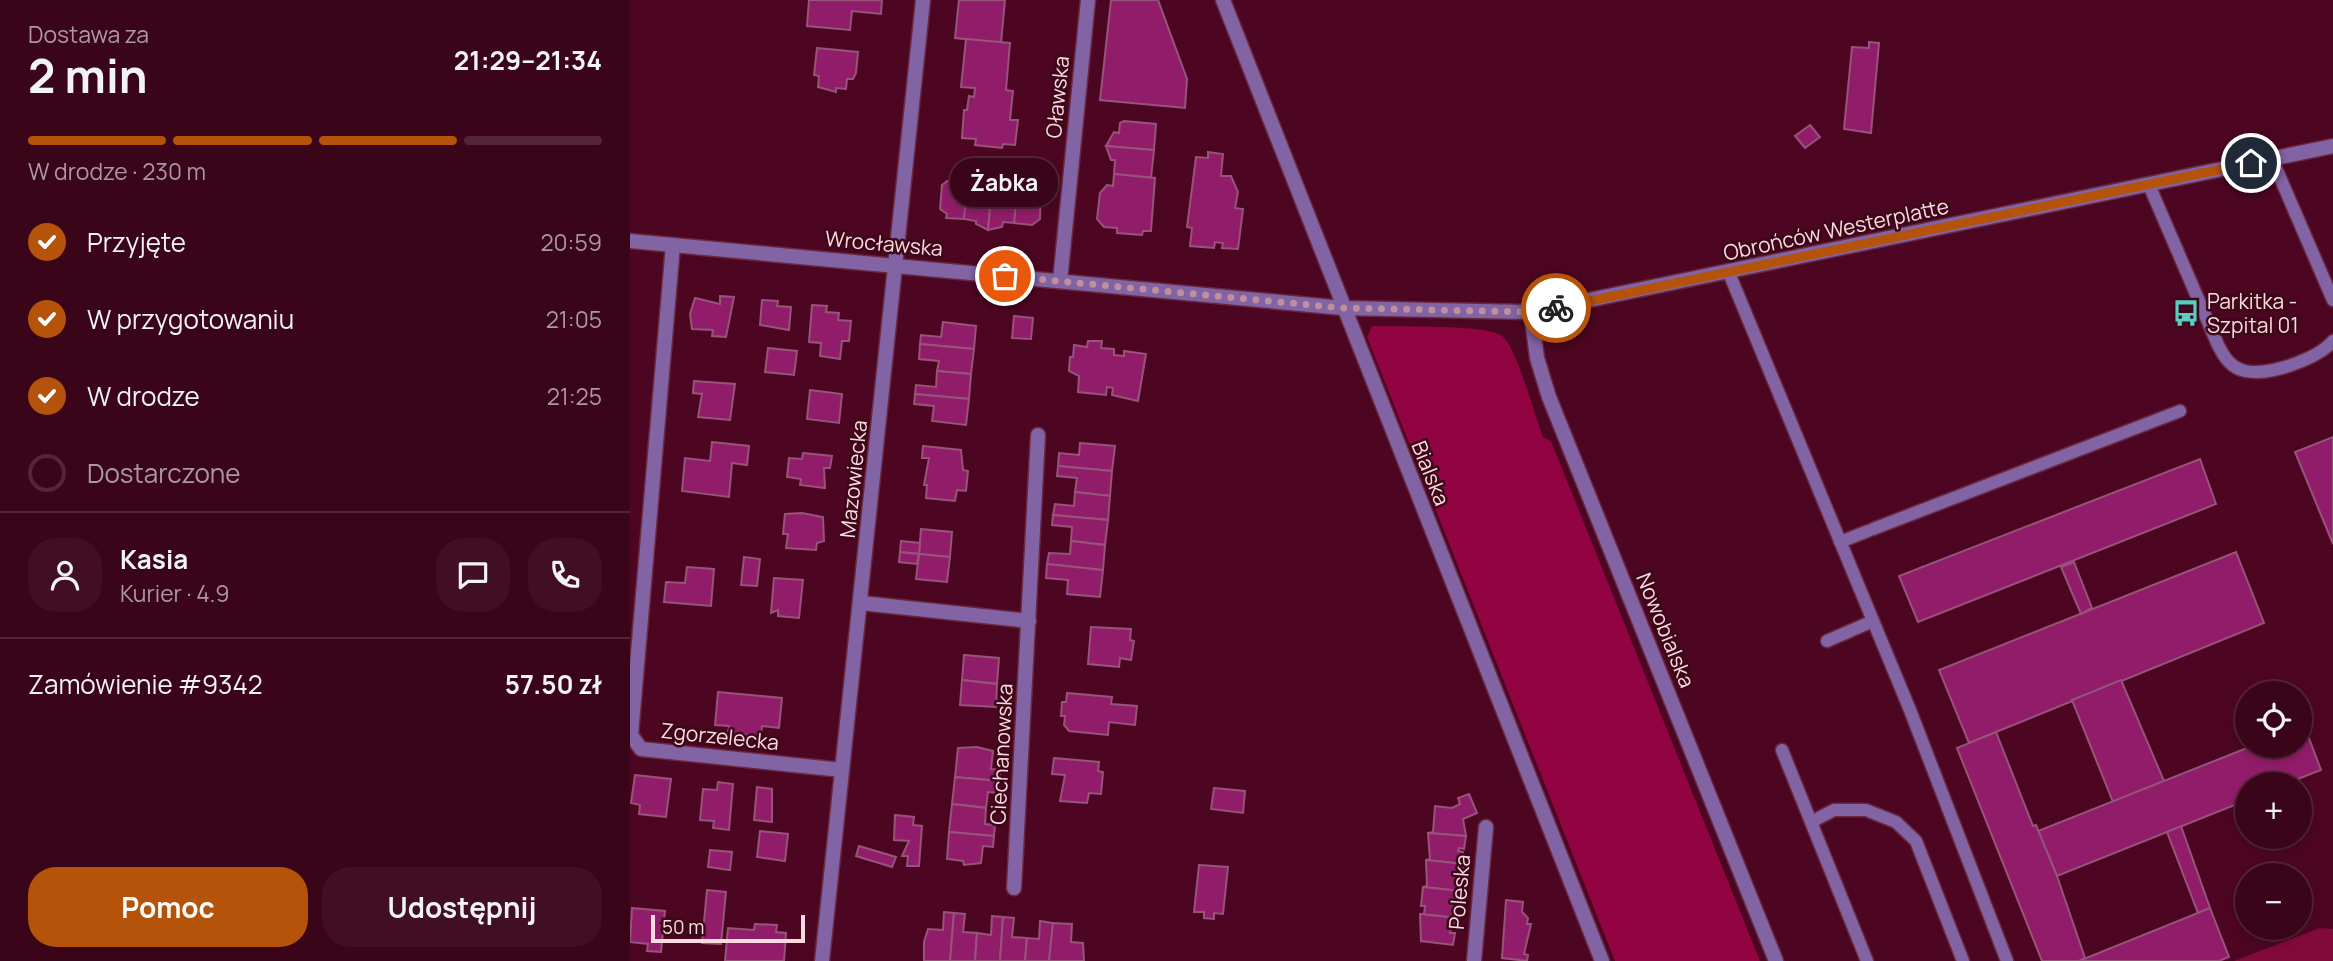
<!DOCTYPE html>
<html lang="pl">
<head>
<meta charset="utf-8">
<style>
	:root { --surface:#3a0419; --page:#410e22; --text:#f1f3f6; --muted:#ab98a2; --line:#542538; --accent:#b45309 }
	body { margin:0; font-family:Manrope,sans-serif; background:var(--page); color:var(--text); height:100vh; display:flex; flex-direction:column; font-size:26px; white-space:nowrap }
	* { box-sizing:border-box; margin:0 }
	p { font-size:23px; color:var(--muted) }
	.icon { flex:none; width:38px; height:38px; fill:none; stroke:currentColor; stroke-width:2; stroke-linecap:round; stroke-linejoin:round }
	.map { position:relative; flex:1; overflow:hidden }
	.panel { display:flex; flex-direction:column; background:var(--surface); width:630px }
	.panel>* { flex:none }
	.fabs { position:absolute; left:1605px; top:681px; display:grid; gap:14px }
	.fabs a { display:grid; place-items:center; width:77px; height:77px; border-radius:50%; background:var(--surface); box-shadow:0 4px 10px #0003,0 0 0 2px var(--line); font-size:35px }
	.scale { position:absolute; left:21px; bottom:18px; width:154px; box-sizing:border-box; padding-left:7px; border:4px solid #fdd9e0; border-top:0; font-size:19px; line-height:24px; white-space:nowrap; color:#fdd9e0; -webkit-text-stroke:5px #3c0719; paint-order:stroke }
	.pin { position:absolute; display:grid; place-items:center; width:60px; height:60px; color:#fff; margin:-30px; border:4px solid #fff; border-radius:50%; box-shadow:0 2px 7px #0007 }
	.courier { position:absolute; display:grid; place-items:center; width:70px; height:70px; margin:-35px; border:5px solid #b45309; border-radius:50%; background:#fff; color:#222; box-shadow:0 2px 9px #0007 }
	.bubble { position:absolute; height:49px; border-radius:24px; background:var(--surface); box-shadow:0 4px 10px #0003,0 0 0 2px var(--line); font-size:23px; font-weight:700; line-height:49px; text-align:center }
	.summary em { font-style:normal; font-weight:700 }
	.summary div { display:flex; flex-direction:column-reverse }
	.summary { display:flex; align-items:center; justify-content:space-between; height:119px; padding:0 28px }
	h1 { font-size:46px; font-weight:700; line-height:52px }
	.bar { display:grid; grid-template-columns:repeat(4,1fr); gap:10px 7px; align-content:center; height:84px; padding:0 28px }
	.bar i { height:9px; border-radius:5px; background:var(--line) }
	.bar .current { background:var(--accent) }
	.bar p { grid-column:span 4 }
	.line { display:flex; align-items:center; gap:18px; padding:0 28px; border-top:2px solid var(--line) }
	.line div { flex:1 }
	.round { display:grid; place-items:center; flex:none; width:74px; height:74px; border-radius:28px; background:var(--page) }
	ol { padding:0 28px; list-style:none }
	li { display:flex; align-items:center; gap:21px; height:77px }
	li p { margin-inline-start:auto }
	li .icon { padding:7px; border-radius:50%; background:var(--accent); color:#fff; stroke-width:4 }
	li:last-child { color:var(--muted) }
	li i { width:38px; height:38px; border:4px solid var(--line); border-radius:50% }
	.primary-button { display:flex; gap:14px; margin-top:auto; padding:14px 28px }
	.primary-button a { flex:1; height:80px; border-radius:28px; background:var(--accent); color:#fff; font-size:28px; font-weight:700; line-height:80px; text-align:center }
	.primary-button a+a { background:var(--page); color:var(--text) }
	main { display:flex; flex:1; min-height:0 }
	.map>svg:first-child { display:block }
	.green { fill:#820a3b }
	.forest { fill:#910341 }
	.building { fill:#911d6a; stroke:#97537a; stroke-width:2 }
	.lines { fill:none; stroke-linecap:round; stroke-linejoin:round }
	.lane-casing { stroke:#692840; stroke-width:15 }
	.street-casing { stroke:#692840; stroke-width:17 }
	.lane { stroke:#8263a4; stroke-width:12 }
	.street { stroke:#8263a4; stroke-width:14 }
	.done { stroke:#bf8f9d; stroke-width:7; stroke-dasharray:0 12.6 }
	.route { stroke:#b45309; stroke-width:9 }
	.labels { text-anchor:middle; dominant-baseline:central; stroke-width:5; stroke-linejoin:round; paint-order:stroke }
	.street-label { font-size:21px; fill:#fdd9e0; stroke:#3c0719 }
	.poi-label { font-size:21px; fill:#fdd9e0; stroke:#3c0719; text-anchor:start }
</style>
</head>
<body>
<main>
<section class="panel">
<div class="summary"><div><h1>2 min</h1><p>Dostawa za</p></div><em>21:29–21:34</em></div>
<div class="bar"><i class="current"></i><i class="current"></i><i class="current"></i><i></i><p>W drodze · 230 m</p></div>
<ol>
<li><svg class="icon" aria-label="check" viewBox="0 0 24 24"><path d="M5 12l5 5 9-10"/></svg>Przyjęte<p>20:59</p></li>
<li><svg class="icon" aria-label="check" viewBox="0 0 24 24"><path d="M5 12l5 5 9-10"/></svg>W przygotowaniu<p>21:05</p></li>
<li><svg class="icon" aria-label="check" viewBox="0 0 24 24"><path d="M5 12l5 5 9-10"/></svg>W drodze<p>21:25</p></li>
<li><i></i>Dostarczone</li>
</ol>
<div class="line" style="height:126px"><a class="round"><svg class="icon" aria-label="person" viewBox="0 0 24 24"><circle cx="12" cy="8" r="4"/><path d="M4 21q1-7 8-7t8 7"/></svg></a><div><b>Kasia</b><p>Kurier · 4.9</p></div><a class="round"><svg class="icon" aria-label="chat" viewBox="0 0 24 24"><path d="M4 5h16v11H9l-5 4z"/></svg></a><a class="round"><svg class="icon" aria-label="phone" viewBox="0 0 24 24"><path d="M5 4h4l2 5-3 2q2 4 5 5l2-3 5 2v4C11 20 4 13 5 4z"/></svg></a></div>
<div class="line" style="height:91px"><div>Zamówienie #9342</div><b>57.50 zł</b></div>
<div class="primary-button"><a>Pomoc</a><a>Udostępnij</a></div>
</section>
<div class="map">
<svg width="1703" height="961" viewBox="0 0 1703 961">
	<rect width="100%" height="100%" fill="#4d0621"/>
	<path class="green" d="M1690,928L1703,929V961H1604Z"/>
	<path class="forest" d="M742,326C765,327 857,324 872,336C887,348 905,417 913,437L921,441L1130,961H985L737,337Z"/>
	<g class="building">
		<path d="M179,0H252L251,14L222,11L220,30L177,26Z"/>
		<path d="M329,0H375L371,43L325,38Z"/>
		<path d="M481,0H528L557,79L555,108L470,100Z"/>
		<path d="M336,39L380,43L376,90L383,91L380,120H388L385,145L373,144L372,148L345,145L346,139L332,138L334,110H337L339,96L344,97L345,88L331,87Z"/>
		<path d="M1239,42L1249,43L1241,133L1214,129L1222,47L1239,48Z"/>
		<path d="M187,48L228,52L226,73L223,79H217L216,89L206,88V92L188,87L189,76L184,75Z"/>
		<path d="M494,121L526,124L524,150L476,146L484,132L489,133L490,123Z"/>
		<path d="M1180,125L1190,137L1175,148L1165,136Z"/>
		<path d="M476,146L524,150L521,178L484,174L485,160H481Z"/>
		<path d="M578,152L593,154L591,176H601L608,192L605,208L613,209L608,249L592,248L593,243L585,242L584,248L560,246L562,228L557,227L566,157L578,158Z"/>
		<path d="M484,174L525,178L521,231H513L512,235L487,233V228L474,227L467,219L470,193L477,185L483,186Z"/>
		<path d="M317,181L338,183L334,219L316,218L317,214L310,209L312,185Z"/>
		<path d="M337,186L362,188L358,230L346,224V221L334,219Z"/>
		<path d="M387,187L411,190L410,219L402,225L384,223Z"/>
		<path d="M362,188L387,190L384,223L373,222L372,227L358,230Z"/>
		<path d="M90,296L104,297L96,337L82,336L83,330L62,329L60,314L65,298L90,304Z"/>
		<path d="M132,300L148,301L147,306L161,307L159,330L130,325Z"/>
		<path d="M182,305L197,306L196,312L209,313L208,320L221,321L219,341H212L210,359L190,356L191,343L179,342Z"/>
		<path d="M384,316L403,318L401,339L382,338Z"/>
		<path d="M313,322L346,326L344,349L290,344L291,335L311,337Z"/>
		<path d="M458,341H472L471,348L484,349V355L494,356V351L516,354L508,401L482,395L483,388L477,387L476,395L448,392L449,376L439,371L440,357H443L444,345L457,347Z"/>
		<path d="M290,344L344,349L341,374L307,371L309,361L289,359Z"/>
		<path d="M138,348L167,351L164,375L135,372Z"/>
		<path d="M307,371L341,374L339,399L285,394L286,385L306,387Z"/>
		<path d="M64,381L105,384L100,420L68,417L72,394L63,393Z"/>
		<path d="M180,390L212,394L209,423L177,419Z"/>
		<path d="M285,394L339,399L336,425L302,421L304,406L284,404Z"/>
		<path d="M1703,437V544L1665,452Z"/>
		<path d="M82,442L119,446L117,465L102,463L99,497L52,491L55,458L80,461Z"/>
		<path d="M450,443L485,446L482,471L428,466L429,453L449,455Z"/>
		<path d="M293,446L331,450L333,470L338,471L336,491L327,490L325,501L296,498L297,485H294L299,458H292Z"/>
		<path d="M173,453L202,456L200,468H194L195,488L170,485L171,479L157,477L159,458L172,459Z"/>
		<path d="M1570,459L1586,504L1288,622L1269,576Z"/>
		<path d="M428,466L482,471L480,496L445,492L447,478L427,476Z"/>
		<path d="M445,492L480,496L478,520L423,515L425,504L444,506Z"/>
		<path d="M172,513L193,517L194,541L187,543L186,550L156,548L158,534H153L155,514Z"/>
		<path d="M423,515L478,520L475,545L441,541L442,527L422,525Z"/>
		<path d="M291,529L322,532L320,557L289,554Z"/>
		<path d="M271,541L290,543L289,554L270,552Z"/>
		<path d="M441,541L475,545L473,570L417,564L419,553L440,554Z"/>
		<path d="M270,552L289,554L287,564L269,562Z"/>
		<path d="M1606,552L1634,623L1339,743L1309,670Z"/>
		<path d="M289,554L320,557L317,582L286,579Z"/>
		<path d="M114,557L130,559L127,586L111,585Z"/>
		<path d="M1444,562L1462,608L1451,614L1431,567Z"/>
		<path d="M417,564L473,570L470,597L437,594L438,580L416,578Z"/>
		<path d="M57,567L84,569L81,606L34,602L36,582L55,583Z"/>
		<path d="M144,578L173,580L169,618L148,616V610L141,613Z"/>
		<path d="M461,627L501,629L500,640L504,641L501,660L490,658L489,667L458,664Z"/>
		<path d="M334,655L369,658L367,684L332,680Z"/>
		<path d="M332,680L367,684L366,707L330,705Z"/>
		<path d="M1491,680L1534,781L1483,802L1442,700Z"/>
		<path d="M88,692L152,698L149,728L132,726L131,736L98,733L99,726L85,725Z"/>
		<path d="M437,693L482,697L481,704L507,706L505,725L479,722L478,735L439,731L434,725L435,716H431L432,702H436Z"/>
		<path d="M1674,725L1691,770L1655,784H1617V800L1427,876L1408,831L1622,746H1670V727Z"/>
		<path d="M1366,732L1403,826L1406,825L1427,876L1455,958L1449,961H1412L1327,748Z"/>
		<path d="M347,747L363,751L361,769L371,770L369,781L325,777L328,748Z"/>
		<path d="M424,758L469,762L468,771L473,772L471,794L459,793L457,803L430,801L435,775L422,774Z"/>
		<path d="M5,775L41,779L36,817L9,814L10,805L1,803Z"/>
		<path d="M325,777L369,781L368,793L358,792L356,808L322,804Z"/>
		<path d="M88,782L103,784L99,830L83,828L84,821L70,820L73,789L87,790Z"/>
		<path d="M127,787L142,789V822L124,820Z"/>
		<path d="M584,788L615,791L613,813L581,809Z"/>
		<path d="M839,794L847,813L833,819L836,836L798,833L803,832L805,806L822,808L830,804L828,798Z"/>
		<path d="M322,804L356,808L355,824L365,825L364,836L319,832Z"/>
		<path d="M265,815L284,817L283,825L292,826L289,866H277L278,856H272L279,841L264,840Z"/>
		<path d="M1551,826L1580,908L1568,913L1537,832Z"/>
		<path d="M130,831L158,834L155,861L127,857Z"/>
		<path d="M319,832L364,836L363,847L353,846L351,863L334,865L333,861L317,859Z"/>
		<path d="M798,833L836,836L834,849L829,848L828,851L833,852L834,864L796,860L800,859Z"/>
		<path d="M229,846L266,857L262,867L226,856Z"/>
		<path d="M80,850L102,852L100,870L78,867Z"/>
		<path d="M796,860L834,864L832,876H827L830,879L831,891L793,887L797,886Z"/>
		<path d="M569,865L598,867L593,914L584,913V919L574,918V912H564Z"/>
		<path d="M793,887L831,891L828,903L824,902L828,918L790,914H794L795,906H791Z"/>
		<path d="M77,890L96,892L91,944L72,943Z"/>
		<path d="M876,900L893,902L892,912L898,918L897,924H901L894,954L898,955L897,961L872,958Z"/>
		<path d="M2,908L35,911L31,952L17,951L18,944L0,942Z"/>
		<path d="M1580,908L1599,957L1589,961H1449Z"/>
		<path d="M314,912L324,913L320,961H294V942L298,929L313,930Z"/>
		<path d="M324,913L335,914L333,932L347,933L345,961H320Z"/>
		<path d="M790,914L828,918L826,929H821L820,933H825L823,945L791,941Z"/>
		<path d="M362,916L373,917L370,961H345L347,933L361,935Z"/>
		<path d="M373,917L384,918L382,937L397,938L395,961H370Z"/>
		<path d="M410,921L423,923L419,961H395L397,938L409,939Z"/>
		<path d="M423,923L442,924L441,942L453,943L454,961H419Z"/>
		<path d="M125,924L147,925L146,932L156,933L154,961H95L98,928L124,930Z"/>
	</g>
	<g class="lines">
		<defs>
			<g id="lane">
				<path d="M1642,159L1703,300"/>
				<path d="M1519,185L1588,345C1594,357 1601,368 1615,371C1640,376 1687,359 1703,341"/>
				<path d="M1099,273L1280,710L1377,961"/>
				<path d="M1243,529L1550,411"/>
				<path d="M1210,542L1238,531"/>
				<path d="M1197,641L1243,621"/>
				<path d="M1152,750L1237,961"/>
				<path d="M1181,822L1204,810H1236L1266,822L1286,841L1333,961"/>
			</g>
			<g id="street">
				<path d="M593,0L972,961"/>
				<path d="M0,241L713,308L901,312L1703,146"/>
				<path d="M43,245L1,735L11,749L212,770"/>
				<path d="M430,281L458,0"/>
				<path d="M901,312L907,358L919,397L1146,961"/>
				<path d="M231,603L399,621"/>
				<path d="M384,888L408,435"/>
				<path d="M192,961L293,0"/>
				<path d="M844,961L856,827"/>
			</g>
		</defs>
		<use href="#lane" class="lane-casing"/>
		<use href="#street" class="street-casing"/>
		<use href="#lane" class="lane"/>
		<use href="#street" class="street"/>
	</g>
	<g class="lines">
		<path class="done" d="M375,276L713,308L901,312L926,308"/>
		<path class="route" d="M926,308L1621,163"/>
	</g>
	<defs>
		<symbol id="bus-bare" viewBox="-9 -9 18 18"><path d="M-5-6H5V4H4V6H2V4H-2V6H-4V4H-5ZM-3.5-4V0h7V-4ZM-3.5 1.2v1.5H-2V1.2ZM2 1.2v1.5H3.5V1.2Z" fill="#57cec1" stroke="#3c0719" stroke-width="2.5" paint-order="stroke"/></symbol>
	</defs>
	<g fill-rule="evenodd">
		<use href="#bus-bare" x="1537" y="294" width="38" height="38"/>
	</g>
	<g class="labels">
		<g class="street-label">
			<text transform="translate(427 97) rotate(-84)">Oławska</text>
			<text transform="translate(1206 229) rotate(-12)">Obrońców Westerplatte</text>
			<text transform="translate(254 243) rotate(5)">Wrocławska</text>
			<text transform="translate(801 473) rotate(68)">Bialska</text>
			<text transform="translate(223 479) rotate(-84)">Mazowiecka</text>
			<text transform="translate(1036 630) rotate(68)">Nowobialska</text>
			<text transform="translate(90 736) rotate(6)">Zgorzelecka</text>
			<text transform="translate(371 754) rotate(-87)">Ciechanowska</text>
			<text transform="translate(829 892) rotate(-85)">Poleska</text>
		</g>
		<g class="poi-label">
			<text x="1577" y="301">Parkitka -<tspan x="1577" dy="24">Szpital 01</tspan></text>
		</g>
	</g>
</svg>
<div class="fabs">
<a><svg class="icon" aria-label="locate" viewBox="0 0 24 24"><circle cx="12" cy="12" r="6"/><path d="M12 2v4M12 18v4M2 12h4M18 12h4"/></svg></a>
<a>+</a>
<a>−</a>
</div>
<div class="scale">50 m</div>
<div class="pin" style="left:375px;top:276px;background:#ea580c"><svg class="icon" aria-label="bag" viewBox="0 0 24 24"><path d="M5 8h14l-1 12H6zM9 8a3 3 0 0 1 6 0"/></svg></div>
<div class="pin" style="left:1621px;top:163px;background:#1f2937"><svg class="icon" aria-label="home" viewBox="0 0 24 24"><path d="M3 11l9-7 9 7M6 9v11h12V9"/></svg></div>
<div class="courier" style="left:926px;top:308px"><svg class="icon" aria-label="bike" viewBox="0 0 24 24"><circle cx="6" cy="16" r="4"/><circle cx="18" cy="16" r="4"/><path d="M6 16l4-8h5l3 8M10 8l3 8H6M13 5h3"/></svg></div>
<div class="bubble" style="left:320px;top:158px;width:108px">Żabka</div>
</div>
</main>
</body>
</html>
